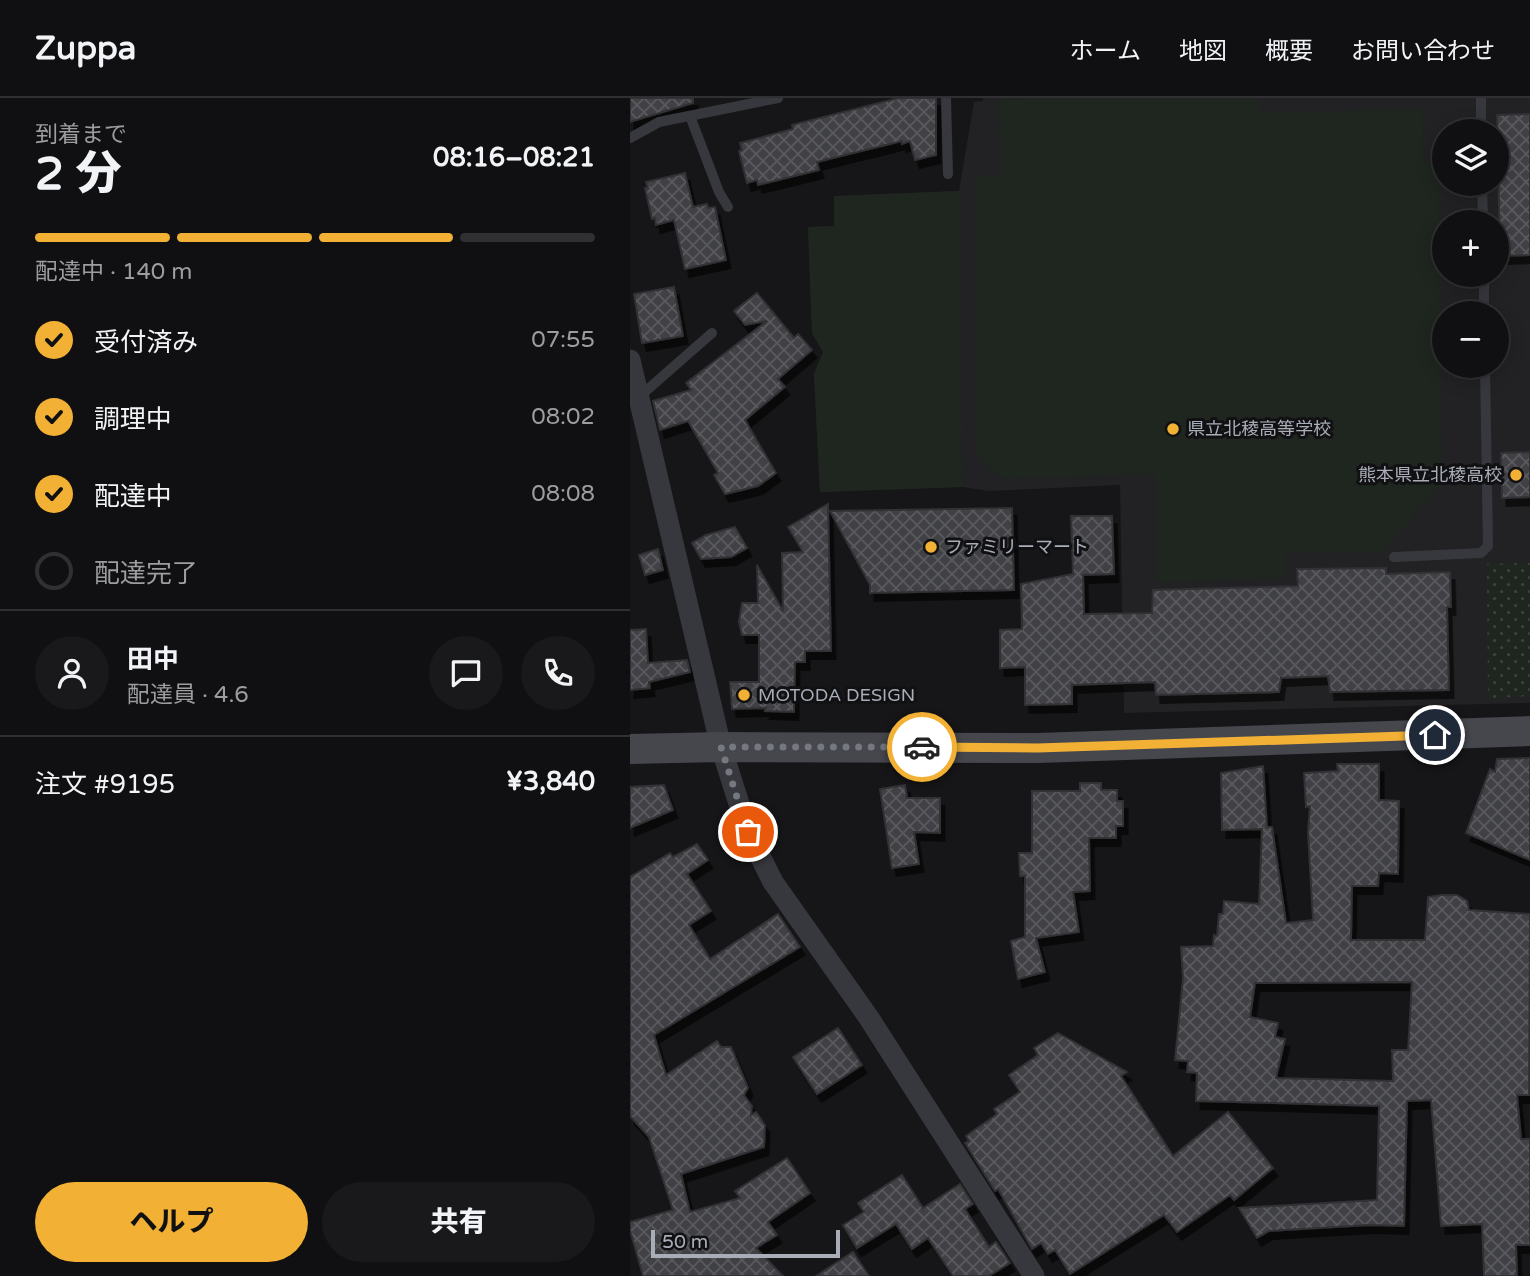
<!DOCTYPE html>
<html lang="ja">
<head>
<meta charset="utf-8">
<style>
	:root { --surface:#101012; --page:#19191b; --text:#f1f3f6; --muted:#9c9d9f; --line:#303032; --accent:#f2b134 }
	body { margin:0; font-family:"Varela Round","Noto Sans JP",sans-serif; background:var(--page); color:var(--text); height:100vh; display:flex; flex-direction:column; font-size:26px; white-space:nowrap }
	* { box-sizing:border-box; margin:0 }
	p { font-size:23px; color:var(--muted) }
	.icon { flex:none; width:38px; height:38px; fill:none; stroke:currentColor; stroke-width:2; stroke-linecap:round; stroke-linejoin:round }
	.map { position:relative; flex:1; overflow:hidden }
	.sheet { display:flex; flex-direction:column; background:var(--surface); width:630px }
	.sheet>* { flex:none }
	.tools { position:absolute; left:802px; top:21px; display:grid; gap:14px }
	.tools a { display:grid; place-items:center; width:77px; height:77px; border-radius:50%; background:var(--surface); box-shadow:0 4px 18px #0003,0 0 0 2px var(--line); font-size:35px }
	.scale { position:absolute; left:21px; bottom:18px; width:189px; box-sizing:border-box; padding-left:7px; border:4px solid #a8adb8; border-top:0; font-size:19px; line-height:24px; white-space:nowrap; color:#a8adb8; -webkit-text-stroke:5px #111113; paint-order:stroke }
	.pin { position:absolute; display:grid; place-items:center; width:60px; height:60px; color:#fff; margin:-30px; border:4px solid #fff; border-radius:50%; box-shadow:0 2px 7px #0007 }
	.courier { position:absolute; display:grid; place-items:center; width:70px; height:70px; margin:-35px; border:5px solid #f2b134; border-radius:50%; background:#fff; color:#222; box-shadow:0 2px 9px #0007 }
	.head em { font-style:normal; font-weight:800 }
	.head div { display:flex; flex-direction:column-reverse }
	.head { display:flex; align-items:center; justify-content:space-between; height:119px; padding:0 35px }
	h1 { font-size:46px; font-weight:800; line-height:52px }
	.bar { display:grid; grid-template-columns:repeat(4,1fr); gap:10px 7px; align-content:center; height:84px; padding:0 35px }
	.bar i { height:9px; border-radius:5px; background:var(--line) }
	.bar .selected { background:var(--accent) }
	.bar p { grid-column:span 4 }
	.line { display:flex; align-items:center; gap:18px; padding:0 35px; border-top:2px solid var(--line) }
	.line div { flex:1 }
	.round { display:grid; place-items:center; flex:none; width:74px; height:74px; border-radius:37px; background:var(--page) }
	ol { padding:0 35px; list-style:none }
	li { display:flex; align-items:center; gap:21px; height:77px }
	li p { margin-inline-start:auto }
	li .icon { padding:7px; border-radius:50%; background:var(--accent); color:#111; stroke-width:4 }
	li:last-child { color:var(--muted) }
	li i { width:38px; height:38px; border:4px solid var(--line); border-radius:50% }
	.cta { display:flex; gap:14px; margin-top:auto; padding:14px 35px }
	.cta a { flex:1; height:80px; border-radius:42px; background:var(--accent); color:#111; font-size:28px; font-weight:800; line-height:80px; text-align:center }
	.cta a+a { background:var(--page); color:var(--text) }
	header { display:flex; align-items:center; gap:42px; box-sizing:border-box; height:98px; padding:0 35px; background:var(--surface); border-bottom:2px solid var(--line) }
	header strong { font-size:33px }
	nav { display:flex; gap:38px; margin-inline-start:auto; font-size:24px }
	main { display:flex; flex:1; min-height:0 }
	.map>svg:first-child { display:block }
	.built { fill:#222225; fill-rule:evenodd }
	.green { fill:url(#green-dots) }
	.pitch { fill:#1e261f }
	.building { fill:url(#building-cross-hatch); stroke:#303034; stroke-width:2; fill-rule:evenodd; filter:url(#shadow) }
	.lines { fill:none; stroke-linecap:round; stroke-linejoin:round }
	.lane { stroke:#37383d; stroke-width:10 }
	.street { stroke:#37383d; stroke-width:21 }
	.secondary { stroke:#45474d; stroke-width:30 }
	.done { stroke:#757880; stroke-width:7; stroke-dasharray:0 12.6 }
	.route { stroke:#f2b134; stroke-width:9 }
	.poi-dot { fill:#f2b134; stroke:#111113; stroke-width:2.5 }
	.labels { text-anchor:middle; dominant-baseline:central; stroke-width:6; stroke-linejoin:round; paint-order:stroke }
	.poi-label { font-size:18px; fill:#a8adb8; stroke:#111113; text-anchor:start }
</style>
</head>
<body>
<header>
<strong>Zuppa</strong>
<nav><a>ホーム</a><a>地図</a><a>概要</a><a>お問い合わせ</a></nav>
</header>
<main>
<section class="sheet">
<div class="head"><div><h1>2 分</h1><p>到着まで</p></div><em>08:16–08:21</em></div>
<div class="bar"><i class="selected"></i><i class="selected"></i><i class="selected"></i><i></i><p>配達中 · 140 m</p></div>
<ol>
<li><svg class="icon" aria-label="check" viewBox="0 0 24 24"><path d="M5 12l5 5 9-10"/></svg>受付済み<p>07:55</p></li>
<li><svg class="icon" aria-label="check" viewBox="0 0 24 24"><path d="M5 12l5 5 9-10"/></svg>調理中<p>08:02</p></li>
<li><svg class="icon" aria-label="check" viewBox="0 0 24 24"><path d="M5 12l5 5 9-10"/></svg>配達中<p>08:08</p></li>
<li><i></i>配達完了</li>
</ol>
<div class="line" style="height:126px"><a class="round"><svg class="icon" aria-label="person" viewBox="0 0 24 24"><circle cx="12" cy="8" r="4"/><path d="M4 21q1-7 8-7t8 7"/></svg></a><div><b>田中</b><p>配達員 · 4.6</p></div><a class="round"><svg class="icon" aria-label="chat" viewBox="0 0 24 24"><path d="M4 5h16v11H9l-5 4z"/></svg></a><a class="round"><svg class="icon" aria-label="phone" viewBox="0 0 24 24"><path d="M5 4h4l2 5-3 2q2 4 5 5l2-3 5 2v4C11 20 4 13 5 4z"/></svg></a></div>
<div class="line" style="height:91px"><div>注文 #9195</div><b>¥3,840</b></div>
<div class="cta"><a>ヘルプ</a><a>共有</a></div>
</section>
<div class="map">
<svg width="900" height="1178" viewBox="0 0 900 1178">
	<defs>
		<pattern id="green-dots" width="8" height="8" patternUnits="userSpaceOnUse" patternTransform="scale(1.75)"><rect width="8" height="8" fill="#1e261f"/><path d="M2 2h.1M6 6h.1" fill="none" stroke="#3c433d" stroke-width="1.8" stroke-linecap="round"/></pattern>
		<pattern id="building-cross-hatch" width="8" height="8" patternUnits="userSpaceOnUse" patternTransform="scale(1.75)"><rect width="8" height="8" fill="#404145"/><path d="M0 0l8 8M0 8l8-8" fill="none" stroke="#595a5e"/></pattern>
		<filter id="shadow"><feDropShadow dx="4.5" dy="8" stdDeviation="0" flood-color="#0009"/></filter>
	</defs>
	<rect width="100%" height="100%" fill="#161618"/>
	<path class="built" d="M353,0H900V605L494,615L490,387L358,393L333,389L190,394L184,276L193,254L182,235L178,129L204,128V98L329,93L344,4L353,3ZM814,33H866V86H814ZM814,124H866V177H814ZM814,215H866V268H814Z"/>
	<path class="green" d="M900,465V598L858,600L857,466Z"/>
	<g class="pitch">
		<path d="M396,0H628L629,15L792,11L793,65H808L813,384L751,455L656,454L655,480L527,484L525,376L373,381L347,360L346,78L371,79L370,3Z"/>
		<path d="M329,93L333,389L190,394L184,276L193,254L182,235L178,129L204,128V98Z"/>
	</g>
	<g class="building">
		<path d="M0,0H63V5L0,24Z"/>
		<path d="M269,0H306V57L285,62L280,43L272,46V43L187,64L189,72L128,87L127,82L117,85L109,53L112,52L110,45L163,31L162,27Z"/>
		<path d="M900,16V157L870,158L867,17Z"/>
		<path d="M55,75L63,109L77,106L78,110L85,109L96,162L55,171L44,122L26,127L25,120L22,121L15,90H18L16,84Z"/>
		<path d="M44,189L53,238L12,245L4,196Z"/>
		<path d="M127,195L164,240L168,236L182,252L148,281L155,289L115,322L146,375L128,388L95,396L84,377L88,375L58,323L30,332L23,303L61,292L56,285L137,223L115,227L104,213Z"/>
		<path d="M900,354V399L872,400L871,355Z"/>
		<path d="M198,406L201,553H175V564H165L164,614L135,613L136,610L102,611L100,584H129V537H112L109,524L112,505H128L127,467L153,513L152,455L173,454L158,429Z"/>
		<path d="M382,410L384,492L240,495V487L200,413Z"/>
		<path d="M441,418H482L484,476L453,477L454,516L522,515L523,492L668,488L667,471L756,470V476L820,474L821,509H817L819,592L700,594L698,578L651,580L649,594L526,597L525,584L442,587V606L395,607V569L370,570V532L392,531L391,486L443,476Z"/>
		<path d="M105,429L117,450L101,459L71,461L62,445L76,437Z"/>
		<path d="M28,451L33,472L15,477L9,457Z"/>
		<path d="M16,531L18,565L57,562L60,574L19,584L20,590L0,592V532Z"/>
		<path d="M900,660V762L836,735L860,671L865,674L867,661Z"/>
		<path d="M707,666H749V702L769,703L768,776L749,775L748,788H722L721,842H795L798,799L811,797H827L837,803L839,812L900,816L899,997H887L891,1041H900V1147H886L887,1178H854L852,1126L811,1128L801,1002L777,1003L774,1128L739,1127L639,1133L627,1140L609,1110L747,1102L749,1008L566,1003L567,975L557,974L558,963L545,962L553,880L551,849L583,848L584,837L587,838L589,816H593L594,803L629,806L632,731L592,732L591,675L633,668L637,729H642L656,825L683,822L678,734L680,708L676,709L674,675L708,673ZM782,884L778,952H762L763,983L646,980L655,941L645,939L648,925L620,919L625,885Z"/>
		<path d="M450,685H471V692H487V703H493V728H486V740H459L460,793L443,794L449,834L406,840L415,874L388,881L381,843L395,839V778H390L389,755H402V693H450Z"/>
		<path d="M34,687L43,712L0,730V689Z"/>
		<path d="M275,687L277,700H310V735L284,734L289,766L262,770L250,691Z"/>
		<path d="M67,746L78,762L57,776L81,813L59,827L80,861L148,816L170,849L24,937L36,977L87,943L91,949H101L118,990L114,997L122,1008L121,1017L126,1014L135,1027L134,1049L51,1076L60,1114L110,1100L105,1093L157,1060L180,1095L138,1124L147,1137L126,1150L153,1178H13L0,1132V1124L43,1112L19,1039L0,1018V779L40,755L43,759Z"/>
		<path d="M208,930L232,967L187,996L163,959Z"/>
		<path d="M428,935L497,974L491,978L543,1058L598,1014L643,1070L604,1102L600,1097L547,1134L534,1117L440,1176L425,1152L418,1156L411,1145L402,1151L368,1091L365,1093L335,1045L339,1043L336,1038L367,1016L364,1011L390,994L379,977L408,957L404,950Z"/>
		<path d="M272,1077L293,1110L330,1086L343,1106L335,1111L359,1149L366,1144L380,1165L359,1178H323L298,1140L282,1151L266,1126L227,1150L213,1127L234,1114L228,1105Z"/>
		<path d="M223,1154L239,1178H186Z"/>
	</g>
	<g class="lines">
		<g class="lane">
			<path d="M316,0L318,76"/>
			<path d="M851,0V33"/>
			<path d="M60,18L89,94L98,109"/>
			<path d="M0,40L29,24L148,0"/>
			<path d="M852,86L853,124"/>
			<path d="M854,177V215"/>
			<path d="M9,299L82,235"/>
			<path d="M764,459L851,455L858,448L855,268"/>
		</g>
		<path class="street" d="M0,262L91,649L118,734L143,784L239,920L404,1178"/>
		<path class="secondary" d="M0,651L91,649L408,650L900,633"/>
	</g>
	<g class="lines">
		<path class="done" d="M118,734L91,649H292"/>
		<path class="route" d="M292,649L408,650L805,637"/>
	</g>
	<g class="poi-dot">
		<circle cx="543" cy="331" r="7"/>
		<circle cx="886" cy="377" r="7"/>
		<circle cx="301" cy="449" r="7"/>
		<circle cx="114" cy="597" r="7"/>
	</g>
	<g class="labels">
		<g class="poi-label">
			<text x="557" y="331">県立北稜高等学校</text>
			<text x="872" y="377" text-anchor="end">熊本県立北稜高校</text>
			<text x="315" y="449">ファミリーマート</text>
			<text x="128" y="597">MOTODA DESIGN</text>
		</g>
	</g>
</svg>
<div class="tools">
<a><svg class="icon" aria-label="layers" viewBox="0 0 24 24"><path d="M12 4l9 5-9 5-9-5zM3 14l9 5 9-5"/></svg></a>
<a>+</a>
<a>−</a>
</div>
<div class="scale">50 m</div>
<div class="pin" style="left:118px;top:734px;background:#ea580c"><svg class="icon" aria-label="bag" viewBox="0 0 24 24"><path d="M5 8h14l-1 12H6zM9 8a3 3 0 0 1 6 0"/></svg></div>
<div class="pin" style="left:805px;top:637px;background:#1f2937"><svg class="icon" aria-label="home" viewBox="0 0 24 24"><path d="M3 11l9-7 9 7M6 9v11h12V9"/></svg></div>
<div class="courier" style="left:292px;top:649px"><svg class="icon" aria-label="car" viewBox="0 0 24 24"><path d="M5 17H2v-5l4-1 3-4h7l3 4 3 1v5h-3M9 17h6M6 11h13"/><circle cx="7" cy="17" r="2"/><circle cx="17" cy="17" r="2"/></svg></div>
</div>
</main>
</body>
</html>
